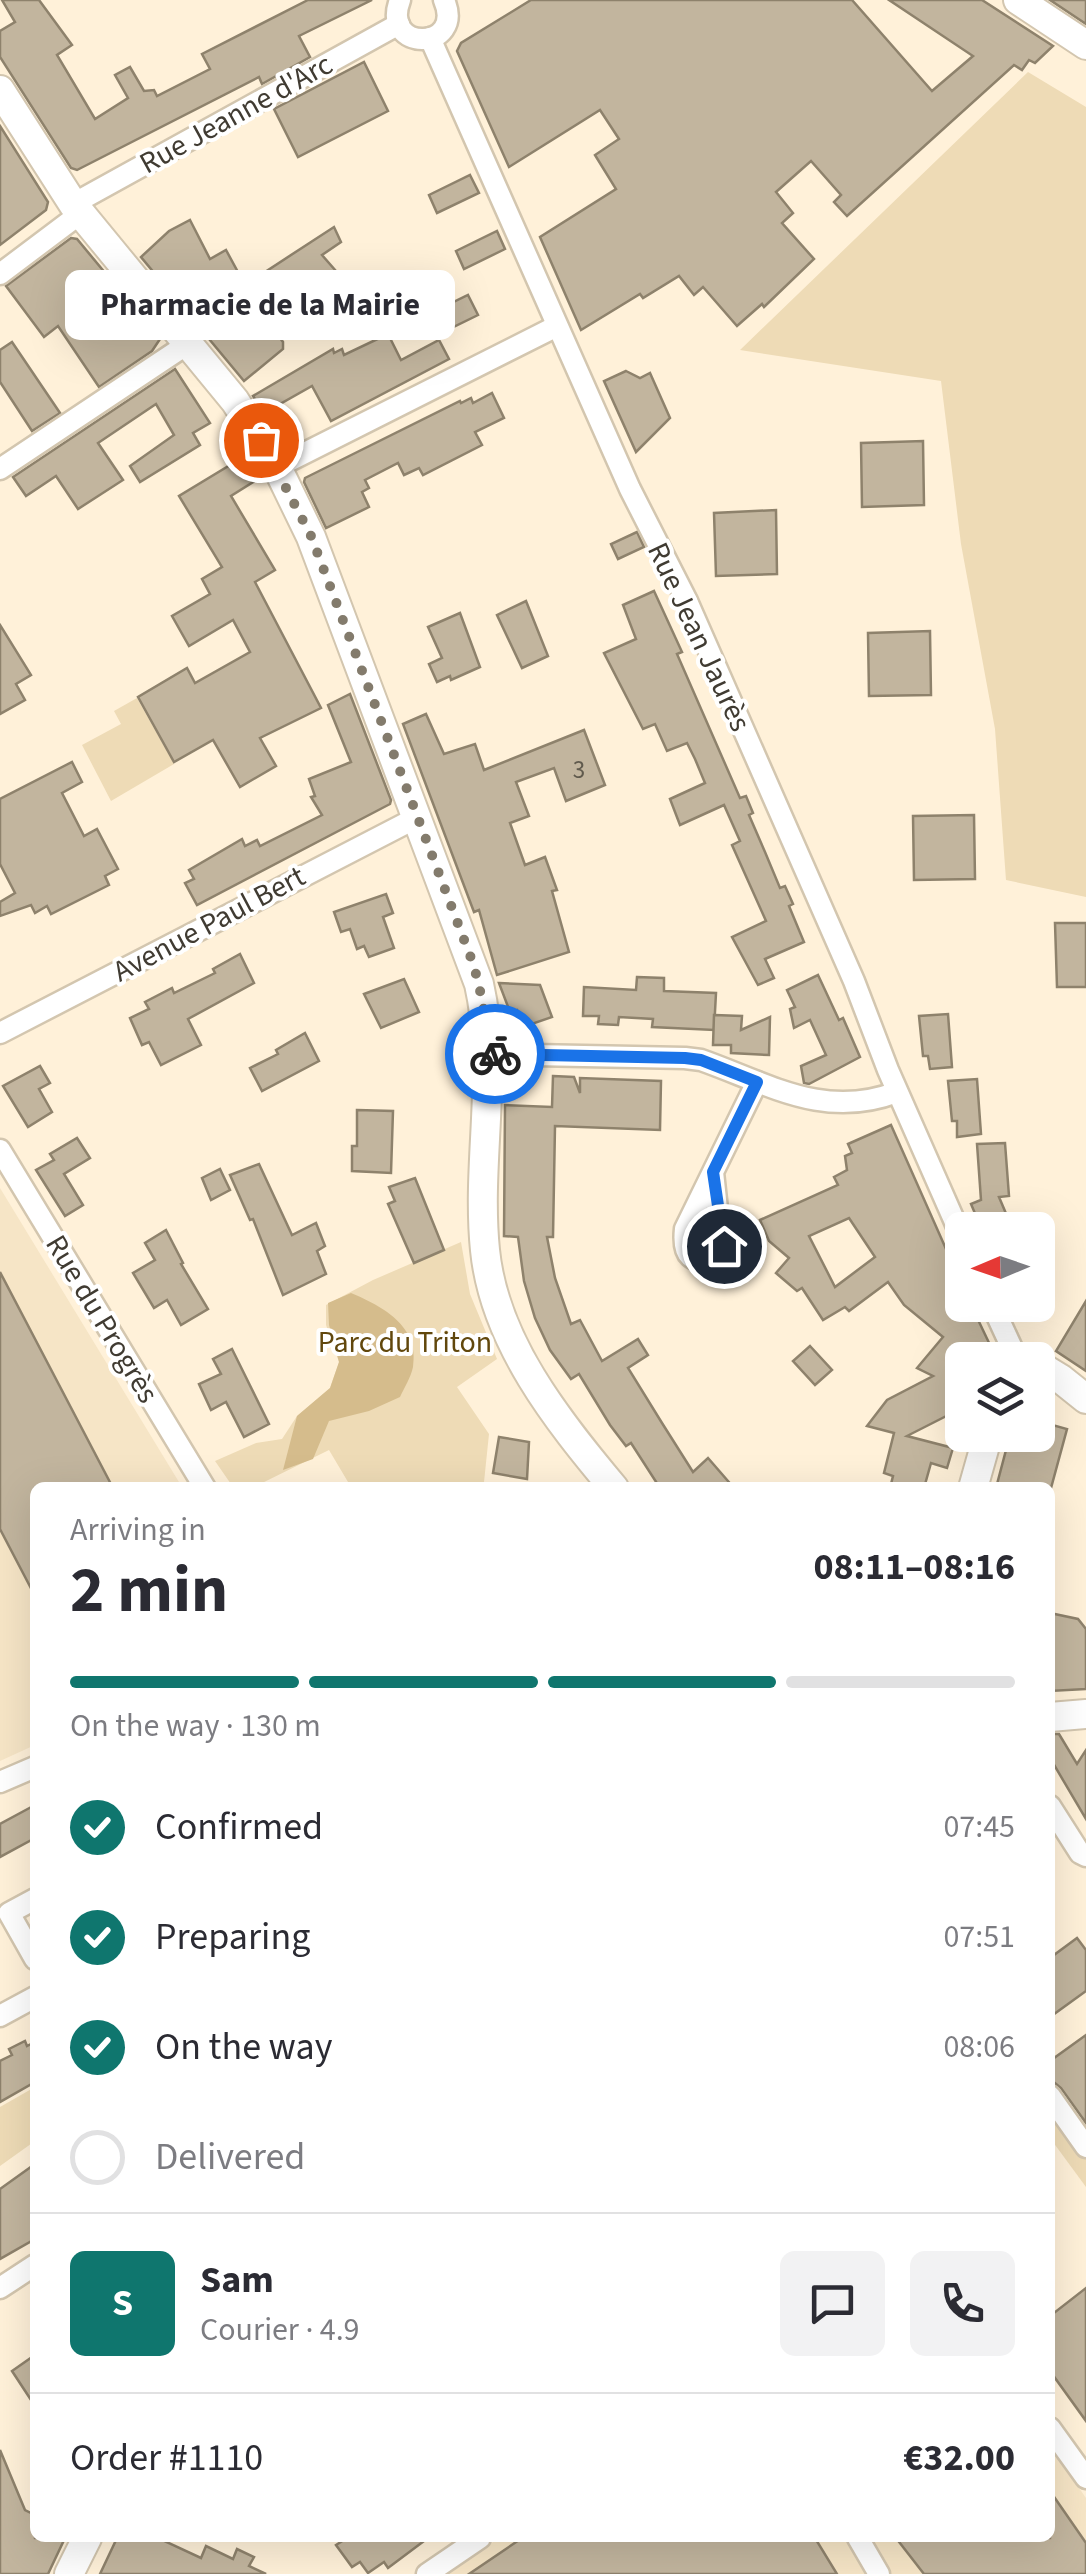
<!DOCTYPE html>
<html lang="en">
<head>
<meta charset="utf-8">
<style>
	:root { --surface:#fff; --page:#f2f2f3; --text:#2b2b33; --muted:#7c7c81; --line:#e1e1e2; --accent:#0f766e }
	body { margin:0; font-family:"Source Sans 3",sans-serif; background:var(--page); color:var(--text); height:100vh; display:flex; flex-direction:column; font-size:38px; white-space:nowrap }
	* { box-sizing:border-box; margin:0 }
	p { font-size:32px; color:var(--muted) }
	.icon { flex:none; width:55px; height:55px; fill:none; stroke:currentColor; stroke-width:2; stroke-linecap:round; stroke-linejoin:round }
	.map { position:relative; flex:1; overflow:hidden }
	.drawer { position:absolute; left:30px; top:1482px; width:1025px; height:1060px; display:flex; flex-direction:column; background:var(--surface); border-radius:15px; box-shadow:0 10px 40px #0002 }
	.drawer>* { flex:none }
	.needle { width:65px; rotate:268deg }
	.buttons { position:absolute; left:945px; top:1212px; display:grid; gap:20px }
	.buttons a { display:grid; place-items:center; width:110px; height:110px; border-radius:15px; background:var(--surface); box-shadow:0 10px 40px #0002; font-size:50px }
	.pin { position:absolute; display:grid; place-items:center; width:85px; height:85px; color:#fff; margin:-42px; border:5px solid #fff; border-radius:50%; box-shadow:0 2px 10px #0007 }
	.courier { position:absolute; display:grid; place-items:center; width:100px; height:100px; margin:-50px; border:8px solid #1a73e8; border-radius:50%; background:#fff; color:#222; box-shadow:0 2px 12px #0007 }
	.bubble { position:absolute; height:70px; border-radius:15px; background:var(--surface); box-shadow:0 10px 40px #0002; font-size:32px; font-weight:700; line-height:70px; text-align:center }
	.overview em { font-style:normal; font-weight:700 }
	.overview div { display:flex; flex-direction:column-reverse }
	.overview { display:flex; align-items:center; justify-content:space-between; height:170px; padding:0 40px }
	h1 { font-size:65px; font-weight:700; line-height:75px }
	.bar { display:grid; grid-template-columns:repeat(4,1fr); gap:15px 10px; align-content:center; height:120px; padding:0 40px }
	.bar i { height:12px; border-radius:8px; background:var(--line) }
	.bar .selected { background:var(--accent) }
	.bar p { grid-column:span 4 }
	.line { display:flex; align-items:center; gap:25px; padding:0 40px; border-top:2px solid var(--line) }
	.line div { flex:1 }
	.round { display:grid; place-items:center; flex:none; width:105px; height:105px; border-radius:15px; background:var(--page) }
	ol { padding:0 40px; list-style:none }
	li { display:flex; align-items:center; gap:30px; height:110px }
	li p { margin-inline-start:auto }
	li .icon { padding:10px; border-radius:50%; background:var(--accent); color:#fff; stroke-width:4 }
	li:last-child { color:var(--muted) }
	li i { width:55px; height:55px; border:5px solid var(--line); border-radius:50% }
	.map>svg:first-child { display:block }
	.built { fill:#f6e5c6 }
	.green { fill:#eedbb6 }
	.water { fill:#d5bc8c }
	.building { fill:#c2b59e; stroke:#8e826c; stroke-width:2.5; fill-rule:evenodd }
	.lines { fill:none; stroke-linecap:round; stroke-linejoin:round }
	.street-casing { stroke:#d3c6af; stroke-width:25 }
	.secondary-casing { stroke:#d3c6af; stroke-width:32 }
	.street { stroke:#fff; stroke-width:20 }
	.secondary { stroke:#fff; stroke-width:28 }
	.done { stroke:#837b6c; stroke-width:10; stroke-dasharray:0 18 }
	.route { stroke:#1a73e8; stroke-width:12 }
	.labels { text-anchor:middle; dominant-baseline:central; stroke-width:8; stroke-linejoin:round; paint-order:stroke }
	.number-label { font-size:25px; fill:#605a4d }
	.street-label { font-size:30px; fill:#403b32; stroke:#fff }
	.park-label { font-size:30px; fill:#61470c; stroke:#fff }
</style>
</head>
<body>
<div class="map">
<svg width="1086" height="2574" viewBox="0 0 1086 2574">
	<rect width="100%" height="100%" fill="#fff1d9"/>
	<g class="built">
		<path d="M0,1188L182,1487L35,1488V1745L0,1761Z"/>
		<path d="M1050,2447L1086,2498V2574H446L499,2538H1050Z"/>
	</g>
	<g class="green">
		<path d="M1028,72L1086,107V897L1006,880L995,729L961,544L941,381L740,350Z"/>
		<path d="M137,698L174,764L111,801L82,745L121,724L114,711Z"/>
		<path d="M461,1242L470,1294L497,1359L457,1387L489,1434L484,1482L488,1487H351L329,1450L254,1487H233L215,1461L256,1443L282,1439L297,1416L330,1388L339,1362L326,1325V1305L373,1280Z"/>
		<path d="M35,2087V2141L0,2166V2107Z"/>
		<path d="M1050,2109L1086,2159V2187L1050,2138Z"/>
	</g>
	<path class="water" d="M351,1293C382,1306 420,1326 413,1367C411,1377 404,1388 400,1397L369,1411L329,1421L313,1459L283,1470L297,1416L330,1388L339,1362L329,1325L328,1303Z"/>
	<g class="building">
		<path d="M2,0H39L72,45L57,55L95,119L128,98L115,75L130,67L144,91L154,90L157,96L210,69L202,54L308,0H372L299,36L310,57L262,84L259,77L77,170L71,168L0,57V31L15,22Z"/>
		<path d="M531,0H852L932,91L973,56L889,0H982L1053,46L1035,63L1029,60L1022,70L1014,65L847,216L834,202L841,195L811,161L776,192L793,213L782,223L814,259L764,307L762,304L737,326L703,287L694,295L679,276L643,298L640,294L581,330L540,237L616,189L595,155L619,139L600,110L509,167L457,51L461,43Z"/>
		<path d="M1050,0H1086V24Z"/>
		<path d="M364,62L388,111L298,157L274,109Z"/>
		<path d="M0,126L48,202L46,210L0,245Z"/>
		<path d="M470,175L479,193L437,213L429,195Z"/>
		<path d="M190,220L210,259L226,250L245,285L334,227L341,242L322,255L349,286V293L316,321L287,277L251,300L283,342V349L244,381L141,257L169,231Z"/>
		<path d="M497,231L505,249L464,269L456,251Z"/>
		<path d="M71,238L77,239L160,339L152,351L99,387L58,326L44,337L6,286Z"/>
		<path d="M468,295L478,315L441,333L431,313Z"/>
		<path d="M388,334L401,360L439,340L449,359L331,421L312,386L264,413L253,396L333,349L334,353L342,349L344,355Z"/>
		<path d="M12,342L60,413L32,431L0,382V350Z"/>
		<path d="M175,369L210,423L193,433L200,445L140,482L130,466L174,435L156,404L98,443L123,480L78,509L56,476L26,496L13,477Z"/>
		<path d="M626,371L640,378L650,373L670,418L636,452L604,381Z"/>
		<path d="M492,393L504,418L475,432L482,445L423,475L419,468L404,475L398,463L365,480L369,488L362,492L369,507L326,528L304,482L305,478L460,401L461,403L471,398L473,403Z"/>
		<path d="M923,441L924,505L862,507L861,443Z"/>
		<path d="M245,456L258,479L231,496L275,570L255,582L321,708L260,738L276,766L240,787L213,740L174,762L138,697L187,668L195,683L250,652L233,620L189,646L172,616L210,594L202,579L222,567L179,496Z"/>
		<path d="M776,510L777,574L716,576L714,513Z"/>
		<path d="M637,532L644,547L618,559L611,544Z"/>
		<path d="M654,591L682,652L677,654L740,798L746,796L753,813L749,815L765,852L780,888L785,886L793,904L789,906L804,942L765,959L774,978L758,985L732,937L766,921L732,845L740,841L724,805L680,825L670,799L705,783L695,759L687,743L667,751L655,724L643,729L604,653L636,639L623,605Z"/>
		<path d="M526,601L548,656L522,668L497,615Z"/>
		<path d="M460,613L480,667L451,680L450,676L437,682L429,664L442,658L428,627Z"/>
		<path d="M0,625L31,675L16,684L25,700L0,714Z"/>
		<path d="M930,631L931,695L869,696L868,633Z"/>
		<path d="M350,694L391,800L390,804L197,905L185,883L194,879L189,870L242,839L245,846L257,840L260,846L322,815L311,797L315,796L309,779L351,762L328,705Z"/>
		<path d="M426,714L444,754L475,744L484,770L584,730L605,785L566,801L554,768L516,782L529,816L510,823L525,865L545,857L557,890L552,891L569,952L497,975L479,910L474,912L403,724Z"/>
		<path d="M72,762L82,782L62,793L84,836L97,829L118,869L105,876L109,885L51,914L47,906L35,913L31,905L0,916V902L15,893L0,864V799Z"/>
		<path d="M974,815L975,879L914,880L913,816Z"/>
		<path d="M386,894L393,913L383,917L394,948L369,957L364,946L357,949L350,929L341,932L334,912Z"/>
		<path d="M1055,923H1086V987H1057Z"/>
		<path d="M240,954L254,983L188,1019L201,1045L161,1065L149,1042L142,1045L130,1018L149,1009L145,1002L172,988L174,993L215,973L213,969Z"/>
		<path d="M818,975L839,1020L843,1018L860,1057L809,1084L804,1083L801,1066L826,1055L810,1020L794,1028L790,1009L795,1007L787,990Z"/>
		<path d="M637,977L664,978V991L716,993L714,1030L652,1027L653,1019L619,1017L618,1025L598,1024L599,1016H583L584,987L636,990Z"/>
		<path d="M404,979L419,1012L381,1028L364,994Z"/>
		<path d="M499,983L540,985L552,1017L523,1027L517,1010L510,1012Z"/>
		<path d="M948,1014L952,1067L930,1069L928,1056H923L919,1016Z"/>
		<path d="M714,1015L742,1016L741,1030L770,1017L769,1055L731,1053V1045H713Z"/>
		<path d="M305,1033L319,1061L262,1091L250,1068L278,1054L276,1050Z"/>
		<path d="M40,1066L50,1083L39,1089L52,1112L28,1127L3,1086Z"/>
		<path d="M553,1076L574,1077L580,1093V1078L661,1081L660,1130L555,1126L553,1237H547L555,1278L571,1324L580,1320L602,1361L638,1339L648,1355L628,1368L662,1423L693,1472L708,1458L734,1488H660L631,1443L626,1446L610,1425L579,1374L571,1379L550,1350L535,1318L524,1281L518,1237L504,1236L505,1105L552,1107Z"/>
		<path d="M977,1079L981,1134L957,1137V1121H952L948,1081Z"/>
		<path d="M357,1110L393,1111L391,1173L352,1171V1146H357Z"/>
		<path d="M891,1125L962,1285V1305H971L991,1347L987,1360H962V1408L907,1436L953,1448L947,1468L931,1463L924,1488H890L893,1476L884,1473L894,1433L867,1426L887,1400L933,1376L917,1368L943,1337L904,1305L888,1282L849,1311L845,1307L823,1320L802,1288L797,1291L776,1273L789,1258L769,1241L760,1220L838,1185L834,1177L847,1170L845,1156L852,1153L848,1144ZM849,1218L875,1257L835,1287L809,1236Z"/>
		<path d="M77,1138L90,1158L64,1174L83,1205L65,1216L36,1170L54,1160L50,1154Z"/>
		<path d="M1005,1143L1009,1196L999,1197L1013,1230H982L971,1204L981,1200L977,1144Z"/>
		<path d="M259,1164L292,1235L316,1223L325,1246L317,1251L326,1274L283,1295L253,1219L250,1220L230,1175Z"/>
		<path d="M220,1169L230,1190L211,1200L202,1178Z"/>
		<path d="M415,1178L444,1250L414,1263L388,1204L395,1201L389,1187Z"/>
		<path d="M166,1230L183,1263L181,1264L208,1309L181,1325L167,1300L154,1308L133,1273L155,1260L145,1243Z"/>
		<path d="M0,1272L113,1488H35V1596L0,1529Z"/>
		<path d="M1086,1301V1371L1056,1351Z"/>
		<path d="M810,1346L832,1370L815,1385L793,1361Z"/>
		<path d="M232,1349L269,1424L244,1437L226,1402L211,1410L199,1384L221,1374L213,1359Z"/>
		<path d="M1038,1421L1067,1429L1051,1488H996L1010,1435H1038Z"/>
		<path d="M499,1437L529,1442L527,1479L493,1473Z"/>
		<path d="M1050,1613L1078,1619L1086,1629V1689L1050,1691Z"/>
		<path d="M1050,1734H1059L1077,1764L1086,1750V1819L1050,1758Z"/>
		<path d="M35,1805V1838L0,1857V1824Z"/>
		<path d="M1077,1938L1086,1950V1991L1050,2017V1958Z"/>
		<path d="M1086,2035V2123L1061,2088L1050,2079V2061Z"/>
		<path d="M25,2041L27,2046L35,2042V2082L0,2102V2061L12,2055L9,2049Z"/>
		<path d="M35,2164V2239L0,2259V2189Z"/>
		<path d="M1086,2288V2421L1050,2371V2316Z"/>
		<path d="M35,2355V2406L12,2371Z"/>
		<path d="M0,2450L25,2510L35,2515V2538H65L48,2574H0Z"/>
		<path d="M1050,2491L1086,2543V2574H924L896,2538H1050Z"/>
		<path d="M117,2538H158L201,2558L206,2546L233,2559L237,2549L254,2557L249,2566L266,2574H100Z"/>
		<path d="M347,2538H428L388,2568L384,2562L368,2573L360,2562L352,2567L336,2545Z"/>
		<path d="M522,2538H815L837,2574H469Z"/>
	</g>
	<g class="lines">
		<defs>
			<g id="street">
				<path d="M400,0C380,53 466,51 444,0"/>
				<path d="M430,38L630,489L687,601L854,981L888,1070L962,1238"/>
				<path d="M73,204L399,24"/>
				<path d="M0,274L81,213"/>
				<path d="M277,467L557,326"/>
				<path d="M0,469L189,343"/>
				<path d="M0,1033L418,817"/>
				<path d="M488,1054L685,1058L701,1060C769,1084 824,1120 897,1092"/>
				<path d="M0,1150L205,1488"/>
				<path d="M713,1172L717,1209L725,1234L724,1246L718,1256C691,1266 682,1256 685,1229L757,1082"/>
				<path d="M992,1305L1017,1359"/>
				<path d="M0,1782L35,1767"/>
				<path d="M1050,1806L1080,1853L1086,1856"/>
				<path d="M35,1899L9,1913L35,1959"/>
				<path d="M0,2016L35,1997"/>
				<path d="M1050,2096L1086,2147"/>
				<path d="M0,2288L35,2265"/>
				<path d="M1050,2428L1086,2478"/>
				<path d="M858,2538L879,2574"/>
				<path d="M427,2574L480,2538"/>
			</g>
			<g id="secondary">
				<path d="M1018,0L1086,45"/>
				<path d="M0,90L73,204L235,401L277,467L311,537L479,984C499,1073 476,1161 485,1250C494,1341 557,1420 614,1488"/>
				<path d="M1038,1365L1061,1379L1086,1399"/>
				<path d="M973,1488L988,1435"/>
				<path d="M1050,1717L1086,1714"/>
				<path d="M69,2574L87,2538"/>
			</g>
		</defs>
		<use href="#street" class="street-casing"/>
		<use href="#secondary" class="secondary-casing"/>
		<use href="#street" class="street"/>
		<use href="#secondary" class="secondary"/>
	</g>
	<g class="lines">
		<path class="done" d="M261,440L311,536L474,966L483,1003L488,1054H495"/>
		<path class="route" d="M495,1054L685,1058L701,1060L757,1082L713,1172L724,1246"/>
	</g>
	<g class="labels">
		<g class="number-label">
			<text x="579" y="770">3</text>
		</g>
		<g class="street-label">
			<text transform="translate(236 114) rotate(-29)">Rue Jeanne d'Arc</text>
			<text transform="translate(699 637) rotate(65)">Rue Jean Jaurès</text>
			<text transform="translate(209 924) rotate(-28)">Avenue Paul Bert</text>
			<text transform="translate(102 1319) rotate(59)">Rue du Progrès</text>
		</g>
		<g class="park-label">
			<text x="405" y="1342">Parc du Triton</text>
		</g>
	</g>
</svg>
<div class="buttons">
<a><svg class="needle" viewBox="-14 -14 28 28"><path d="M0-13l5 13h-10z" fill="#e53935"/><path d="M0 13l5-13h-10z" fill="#7c7c81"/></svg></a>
<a><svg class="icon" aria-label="layers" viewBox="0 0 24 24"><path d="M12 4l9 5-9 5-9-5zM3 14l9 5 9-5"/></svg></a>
</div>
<div class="pin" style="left:261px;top:440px;background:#ea580c"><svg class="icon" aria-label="bag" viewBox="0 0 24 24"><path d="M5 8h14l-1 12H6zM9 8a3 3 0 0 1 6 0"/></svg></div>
<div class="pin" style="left:724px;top:1246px;background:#1f2937"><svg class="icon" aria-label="home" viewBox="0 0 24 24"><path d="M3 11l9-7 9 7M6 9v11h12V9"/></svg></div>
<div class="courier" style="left:495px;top:1054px"><svg class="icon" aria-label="bike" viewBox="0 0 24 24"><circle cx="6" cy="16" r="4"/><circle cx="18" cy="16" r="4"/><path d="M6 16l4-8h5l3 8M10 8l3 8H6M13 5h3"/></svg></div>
<div class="bubble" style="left:65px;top:270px;width:390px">Pharmacie de la Mairie</div>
<section class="drawer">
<div class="overview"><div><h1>2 min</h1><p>Arriving in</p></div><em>08:11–08:16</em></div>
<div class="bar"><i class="selected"></i><i class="selected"></i><i class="selected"></i><i></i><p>On the way · 130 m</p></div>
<ol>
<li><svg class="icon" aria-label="check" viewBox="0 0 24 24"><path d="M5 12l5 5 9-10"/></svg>Confirmed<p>07:45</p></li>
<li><svg class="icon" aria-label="check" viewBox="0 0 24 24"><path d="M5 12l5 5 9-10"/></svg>Preparing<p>07:51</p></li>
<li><svg class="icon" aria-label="check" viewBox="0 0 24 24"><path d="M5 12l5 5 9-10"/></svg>On the way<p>08:06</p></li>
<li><i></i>Delivered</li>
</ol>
<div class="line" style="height:180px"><b class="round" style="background:var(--accent);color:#fff">S</b><div><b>Sam</b><p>Courier · 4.9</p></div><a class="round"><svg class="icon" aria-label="chat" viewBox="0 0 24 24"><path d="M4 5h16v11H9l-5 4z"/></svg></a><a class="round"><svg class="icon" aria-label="phone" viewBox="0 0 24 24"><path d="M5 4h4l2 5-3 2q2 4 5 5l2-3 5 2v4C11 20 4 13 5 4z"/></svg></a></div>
<div class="line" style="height:130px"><div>Order #1110</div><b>€32.00</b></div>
</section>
</div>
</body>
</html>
